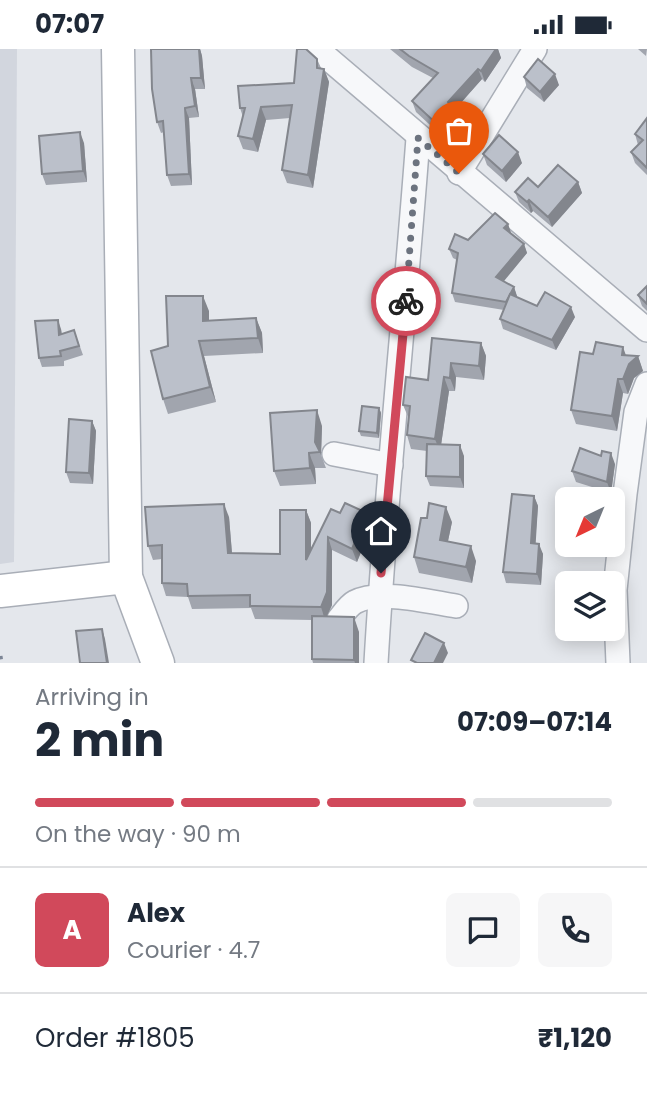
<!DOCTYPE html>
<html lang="en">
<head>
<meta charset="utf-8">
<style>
	:root { --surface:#fff; --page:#f6f6f7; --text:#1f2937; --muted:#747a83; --line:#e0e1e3; --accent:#d1495b }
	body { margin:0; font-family:Poppins,sans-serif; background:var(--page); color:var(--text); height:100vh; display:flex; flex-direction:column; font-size:26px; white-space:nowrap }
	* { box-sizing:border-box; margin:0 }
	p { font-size:23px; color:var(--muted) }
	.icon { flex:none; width:38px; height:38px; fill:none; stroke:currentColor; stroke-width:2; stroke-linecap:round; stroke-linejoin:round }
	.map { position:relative; height:614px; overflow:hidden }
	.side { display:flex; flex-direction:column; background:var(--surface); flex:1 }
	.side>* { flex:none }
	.needle { width:46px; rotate:223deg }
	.fabs { position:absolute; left:555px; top:438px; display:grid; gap:14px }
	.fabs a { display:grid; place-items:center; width:70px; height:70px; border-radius:10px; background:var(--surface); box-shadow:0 4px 18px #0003; font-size:35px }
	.pin { position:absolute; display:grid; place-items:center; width:60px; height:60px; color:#fff; margin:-72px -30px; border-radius:50% 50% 50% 0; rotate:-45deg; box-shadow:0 0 7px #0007 }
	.pin .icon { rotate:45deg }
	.courier { position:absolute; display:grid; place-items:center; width:70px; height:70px; margin:-35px; border:5px solid #d1495b; border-radius:50%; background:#fff; color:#222; box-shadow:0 2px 9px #0007 }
	.headline em { font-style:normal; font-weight:700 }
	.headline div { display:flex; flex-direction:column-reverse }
	.headline { display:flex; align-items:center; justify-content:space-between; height:119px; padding:0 35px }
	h1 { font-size:46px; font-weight:700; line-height:52px }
	.bar { display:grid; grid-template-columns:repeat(4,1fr); gap:10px 7px; align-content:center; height:84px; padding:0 35px }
	.bar i { height:9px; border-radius:5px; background:var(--line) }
	.bar .on { background:var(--accent) }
	.bar p { grid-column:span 4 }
	.line { display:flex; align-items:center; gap:18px; padding:0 35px; border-top:2px solid var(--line) }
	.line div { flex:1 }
	.round { display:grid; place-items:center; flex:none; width:74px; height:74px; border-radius:10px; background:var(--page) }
	.status { display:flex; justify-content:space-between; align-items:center; height:49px; padding:0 35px; background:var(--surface); direction:ltr }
	.status svg { height:19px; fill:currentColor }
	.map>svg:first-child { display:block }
	.built { fill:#d2d6de }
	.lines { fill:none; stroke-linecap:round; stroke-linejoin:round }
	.street-casing { stroke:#a9aeb7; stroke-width:26 }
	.secondary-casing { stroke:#a9aeb7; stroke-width:35 }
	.street { stroke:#f7f8fa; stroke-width:23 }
	.secondary { stroke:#fff; stroke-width:32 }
	.rail { stroke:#7d8696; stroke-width:5; stroke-dasharray:3.5 7; stroke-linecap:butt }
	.wall { fill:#a1a5ae }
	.shaded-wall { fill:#83868d }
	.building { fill:#bbc0ca; stroke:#83868d; stroke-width:2 }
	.done { stroke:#6c737f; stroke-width:7; stroke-dasharray:0 12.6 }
	.route { stroke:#d1495b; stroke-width:9 }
</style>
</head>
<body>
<div class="status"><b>07:07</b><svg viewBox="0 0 49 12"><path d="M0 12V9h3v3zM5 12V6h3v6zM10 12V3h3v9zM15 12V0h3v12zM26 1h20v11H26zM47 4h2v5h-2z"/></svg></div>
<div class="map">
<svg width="647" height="614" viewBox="0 0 647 614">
	<rect width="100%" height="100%" fill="#e4e7ec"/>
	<path class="built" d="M0,0H17L14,513L0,515Z"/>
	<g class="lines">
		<defs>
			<g id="street">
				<path d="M317,0L647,281"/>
				<path d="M459,124L535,0"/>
				<path d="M334,405L391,416"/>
				<path d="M339,570C343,565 349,556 355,553C379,540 430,553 456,557"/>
				<path d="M376,614C386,439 405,264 418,89"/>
				<path d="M618,614L615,541L625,445L636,363L647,335"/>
			</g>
			<g id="secondary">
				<path d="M118,0L126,528L158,614"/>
				<path d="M0,542L126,528"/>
			</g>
		</defs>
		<use href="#street" class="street-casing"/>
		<use href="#secondary" class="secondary-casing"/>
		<use href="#street" class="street"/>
		<use href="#secondary" class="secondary"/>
		<path class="rail" d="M0,607L1,614"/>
	</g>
	<g class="wall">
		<path d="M151,0H200L202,7L205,40H195L199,68L189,69L192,136L171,137L167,126L164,83L161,84L157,73Z"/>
		<path d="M390,0H498L501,9L485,33L482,30L455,60L469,81L457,101L416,63L412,52L433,29L412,18Z"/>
		<path d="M638,0H647L646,7Z"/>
		<path d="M317,10L321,19L324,20L329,33L313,139L287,134L282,121L290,69L266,71L258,103L243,100L238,87L243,68L240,59L294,34Z"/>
		<path d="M524,28L559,36L544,53L527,39Z"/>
		<path d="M647,69V126L635,114L631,103L638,96L635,85Z"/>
		<path d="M84,94L87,133L46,136L42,125Z"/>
		<path d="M483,105L522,114L506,133L487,116Z"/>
		<path d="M578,133L582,144L552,178L533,162L531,164L519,153L515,143L538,138Z"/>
		<path d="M508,175L511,184L524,195L527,204L503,232L514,238L517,248L537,257L575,268L556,301L503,280L500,270L504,261L455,253L452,244L457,211L453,209L449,200L468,191Z"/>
		<path d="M647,237V262L642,257L638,246Z"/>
		<path d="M209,262V272L256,269L262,284L263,304L204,307L216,353L168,365L163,350L168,297Z"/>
		<path d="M61,280L62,286L74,281L83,306L64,312V317L42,318L39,309Z"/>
		<path d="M481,294L486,307L484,331L456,328L455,342H449L441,396L464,407V439L430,437L426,427L427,402L411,400L407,386L409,370L403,356L428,331Z"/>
		<path d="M626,306L638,307L643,322L634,329L628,345L623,344L617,382L576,375L571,361Z"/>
		<path d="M379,359L381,364L379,389L361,387L359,382Z"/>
		<path d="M92,372L96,382L93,435L70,434L66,423Z"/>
		<path d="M322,377L321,406L326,419H315L316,435L280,437L274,422Z"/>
		<path d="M615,415L611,444L576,433L572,422Z"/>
		<path d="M534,447L538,457L535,494L543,505L541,536L506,534L503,523Z"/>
		<path d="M306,461L311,474V501L340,464H367L371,478L357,513L332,501V556L327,567L359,583V614H313L312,610V571L255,570L251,559L192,560L188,548L166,547L162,534V510L153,511L148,497L229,468L232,504L280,505Z"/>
		<path d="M452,473L448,492L476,512L472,534L419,524L414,508Z"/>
	</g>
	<g class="shaded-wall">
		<path d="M199,0H200L202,7L205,40L201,29Z"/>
		<path d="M496,0H498L501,9L485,33L481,22Z"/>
		<path d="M324,20L329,33L313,139L308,126Z"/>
		<path d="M478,20L482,30L452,64L448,53Z"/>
		<path d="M555,25L559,36L544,53L540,43Z"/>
		<path d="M191,29L195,40L199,68L195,57Z"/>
		<path d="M261,58L266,71L258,103L253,90Z"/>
		<path d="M185,59L189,69L192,136L189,125Z"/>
		<path d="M465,70L469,81L457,101L453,90Z"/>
		<path d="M80,83L84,94L87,133L83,122Z"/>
		<path d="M518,103L522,114L506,133L502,122Z"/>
		<path d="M578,133L582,144L552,178L548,168Z"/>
		<path d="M529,151L533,162L531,164L527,153Z"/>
		<path d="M508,175L511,184L507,187L504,179Z"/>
		<path d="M524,195L527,204L500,237L496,228Z"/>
		<path d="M514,238L517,247L509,262L506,253Z"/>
		<path d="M203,247L209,262V287L203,272Z"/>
		<path d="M571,258L575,268L556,301L552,291Z"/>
		<path d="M256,269L262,284L263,304L258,289Z"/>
		<path d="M58,271L61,280L63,296L59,286Z"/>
		<path d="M199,292L204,307L216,353L210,338Z"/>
		<path d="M481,294L486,307L484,331L479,317Z"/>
		<path d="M623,298L629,315L638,307L643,322L634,329L628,345L623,330L622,306Z"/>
		<path d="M451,314L456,328L455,342L450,329Z"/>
		<path d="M444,328L449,342L440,403L435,390Z"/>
		<path d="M618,330L623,344L617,382L612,367Z"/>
		<path d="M379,359L381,364L379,389L377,384Z"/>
		<path d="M317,361L322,377L321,406L315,393Z"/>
		<path d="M92,372L96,382L93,435L89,424Z"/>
		<path d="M460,396L464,407V439L460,428Z"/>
		<path d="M309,404L315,419L316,435L310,419Z"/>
		<path d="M611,404L615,415L611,444L607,433Z"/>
		<path d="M534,447L538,457L535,505L531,494Z"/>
		<path d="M224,455L229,468L233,517L228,504Z"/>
		<path d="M446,458L452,473L445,506L440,491Z"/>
		<path d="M306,461L311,474V524L306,511Z"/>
		<path d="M367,464L371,478L357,513L352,500Z"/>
		<path d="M328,488L332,501V556L325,571L321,558Z"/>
		<path d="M539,495L543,505L541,536L537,525Z"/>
		<path d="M471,497L476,512L472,534L466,518Z"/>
		<path d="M354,568L359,583V614H355L354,611Z"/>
		<path d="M102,580L105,590L109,614H107Z"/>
		<path d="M444,594L448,604L443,614H434Z"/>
	</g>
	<g class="building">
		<path d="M151,0H199L201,29H191L195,57L185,59L189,125L167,126L163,72L157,73L152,40Z"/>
		<path d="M297,0H306L317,10V19L324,20L308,126L282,121L292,56L261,58L253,90L238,87L245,59H240L238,37L294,34Z"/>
		<path d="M400,0H496L481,22L478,20L448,53L465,70L453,90L412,52L438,24L409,7Z"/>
		<path d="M538,10L555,25L540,43L524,28Z"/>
		<path d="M647,69V119L631,103L643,91L635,85Z"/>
		<path d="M80,83L83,122L42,125L39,87Z"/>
		<path d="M499,86L518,103L502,122L483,105Z"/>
		<path d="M558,116L578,133L548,168L529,151L527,153L515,143L528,129L538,138Z"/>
		<path d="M495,164L508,175L504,179L524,195L496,228L514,238L506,253L452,244L458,204L449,200L455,185L468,191Z"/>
		<path d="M647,237V255L638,246Z"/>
		<path d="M545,243L571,258L552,291L500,270L510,245L537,257Z"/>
		<path d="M166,247H203V272L256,269L258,289L199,292L210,338L163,350L151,302L168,297Z"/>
		<path d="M58,271L59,286L74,281L79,297L60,302L61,307L39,309L35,272Z"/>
		<path d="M432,289L481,294L479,317L451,314L450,329L444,328L435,390L407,386L410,357L403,356L406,328L428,331Z"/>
		<path d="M596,293L623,298L622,306L638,307L629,315L623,330H618L612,367L571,361L580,303L593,305Z"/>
		<path d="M362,357L379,359L377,384L359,382Z"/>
		<path d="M317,361L315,393L320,403L309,404L310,419L274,422L270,364Z"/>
		<path d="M69,370L92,372L89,424L66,423Z"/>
		<path d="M427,395L460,396V428L426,427Z"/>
		<path d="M580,399L601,407L602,402L611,404L607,433L572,422Z"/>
		<path d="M512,445L534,447L531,494L539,495L537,525L503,523Z"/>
		<path d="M345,454L367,464L352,500L328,488L327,543L321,558L250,557V546L188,547L187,535L162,534V496L148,497L145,458L224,455L228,504L280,505V461H306V511L331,460L340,464Z"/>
		<path d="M429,454L446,458L440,491L471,497L466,518L414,508L421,469H427Z"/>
		<path d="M312,567L354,568V611L312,610Z"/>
		<path d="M102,580L107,614H80L76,582Z"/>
		<path d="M425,584L444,594L434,614H417L411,611Z"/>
	</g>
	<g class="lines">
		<path class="done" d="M406,252L418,89L459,124"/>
		<path class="route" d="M381,524L406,252"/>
	</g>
</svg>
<div class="fabs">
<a><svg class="needle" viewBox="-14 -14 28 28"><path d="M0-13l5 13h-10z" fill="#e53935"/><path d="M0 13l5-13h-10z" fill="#747a83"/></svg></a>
<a><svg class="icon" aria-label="layers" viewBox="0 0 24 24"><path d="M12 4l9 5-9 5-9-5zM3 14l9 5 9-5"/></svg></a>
</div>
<div class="pin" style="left:459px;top:124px;background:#ea580c"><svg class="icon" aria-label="bag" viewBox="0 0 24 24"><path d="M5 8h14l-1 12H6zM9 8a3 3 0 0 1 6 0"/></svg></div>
<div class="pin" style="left:381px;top:524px;background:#1f2937"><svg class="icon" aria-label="home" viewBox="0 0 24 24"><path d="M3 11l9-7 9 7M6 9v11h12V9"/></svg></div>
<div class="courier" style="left:406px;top:252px"><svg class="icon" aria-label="bike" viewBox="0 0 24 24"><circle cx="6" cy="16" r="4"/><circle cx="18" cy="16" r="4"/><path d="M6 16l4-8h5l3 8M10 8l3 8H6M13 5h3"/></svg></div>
</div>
<section class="side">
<div class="headline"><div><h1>2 min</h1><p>Arriving in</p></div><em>07:09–07:14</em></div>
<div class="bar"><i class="on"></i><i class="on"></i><i class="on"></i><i></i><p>On the way · 90 m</p></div>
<div class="line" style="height:126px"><b class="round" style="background:var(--accent);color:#fff">A</b><div><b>Alex</b><p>Courier · 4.7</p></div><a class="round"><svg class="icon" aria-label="chat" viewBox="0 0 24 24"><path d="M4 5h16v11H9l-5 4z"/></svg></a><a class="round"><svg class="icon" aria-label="phone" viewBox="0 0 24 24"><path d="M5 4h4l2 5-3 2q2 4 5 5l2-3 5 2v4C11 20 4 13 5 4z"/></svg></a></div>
<div class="line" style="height:91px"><div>Order #1805</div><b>₹1,120</b></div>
</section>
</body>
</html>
